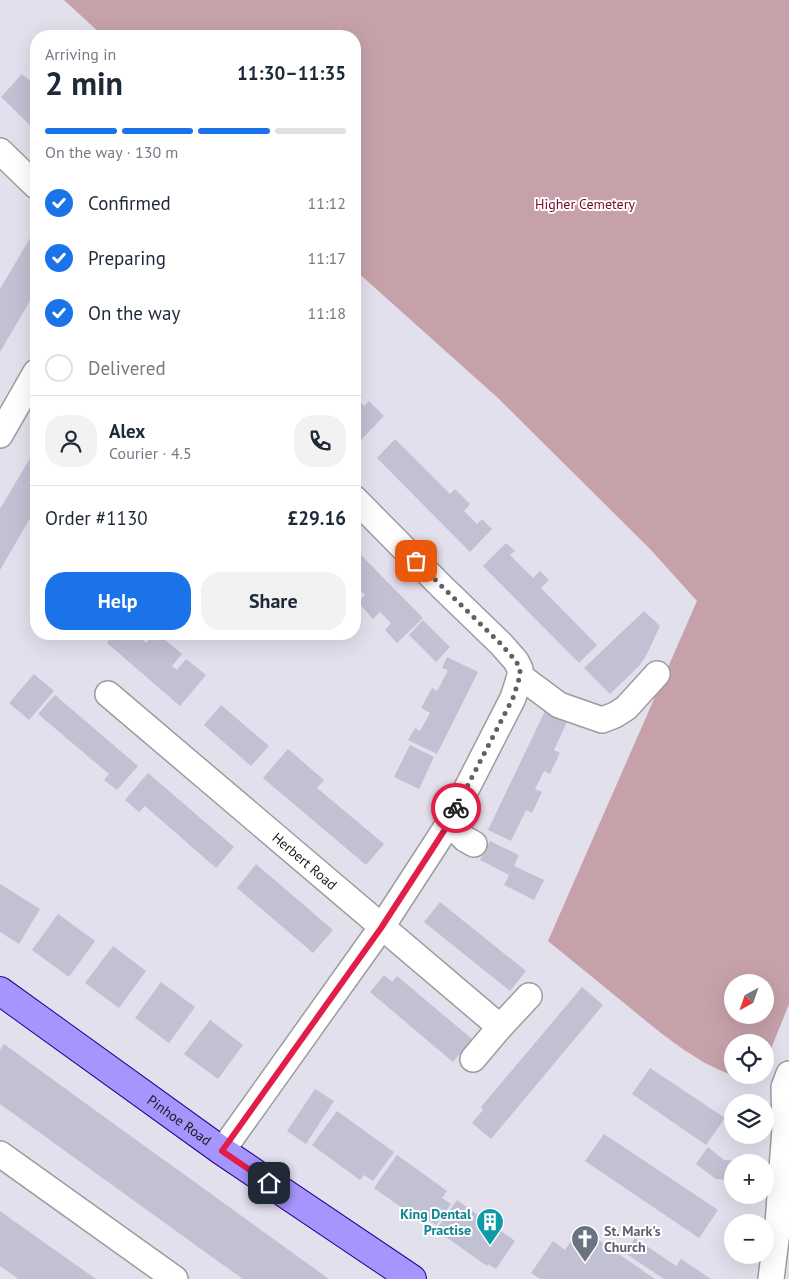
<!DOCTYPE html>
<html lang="en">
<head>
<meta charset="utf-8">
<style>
	:root { --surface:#fff; --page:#f2f2f3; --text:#1f2937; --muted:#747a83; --line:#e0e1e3; --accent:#1a73e8 }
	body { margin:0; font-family:"PT Sans",sans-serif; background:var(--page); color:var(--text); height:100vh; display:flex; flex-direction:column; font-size:19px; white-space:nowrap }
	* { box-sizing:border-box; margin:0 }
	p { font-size:16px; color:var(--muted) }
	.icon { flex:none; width:28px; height:28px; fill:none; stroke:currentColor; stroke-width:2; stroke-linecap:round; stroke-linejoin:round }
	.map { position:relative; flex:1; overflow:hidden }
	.side { position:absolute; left:30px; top:30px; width:331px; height:610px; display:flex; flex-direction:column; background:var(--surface); border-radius:20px; box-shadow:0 5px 20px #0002 }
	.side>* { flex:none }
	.needle { width:32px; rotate:220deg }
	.buttons { position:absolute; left:724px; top:974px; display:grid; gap:10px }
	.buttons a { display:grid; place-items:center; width:50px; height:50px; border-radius:50%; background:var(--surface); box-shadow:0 5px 20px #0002; font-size:25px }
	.pin { position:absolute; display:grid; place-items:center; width:42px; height:42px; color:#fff; margin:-21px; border-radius:10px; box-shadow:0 2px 8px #0006 }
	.courier { position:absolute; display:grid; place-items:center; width:50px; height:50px; margin:-25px; border:4px solid #e11d48; border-radius:50%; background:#fff; color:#222; box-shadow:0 1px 6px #0007 }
	.headline em { font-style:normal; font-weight:600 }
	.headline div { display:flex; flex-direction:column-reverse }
	.headline { display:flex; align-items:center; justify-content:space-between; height:85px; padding:0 15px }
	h1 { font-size:32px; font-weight:600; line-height:38px }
	.bar { display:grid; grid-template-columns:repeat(4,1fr); gap:8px 5px; align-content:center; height:60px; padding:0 15px }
	.bar i { height:6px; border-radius:4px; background:var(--line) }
	.bar .active { background:var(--accent) }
	.bar p { grid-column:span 4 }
	.line { display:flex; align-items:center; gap:12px; padding:0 15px; border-top:1px solid var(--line) }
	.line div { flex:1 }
	.round { display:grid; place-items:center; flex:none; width:52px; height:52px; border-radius:20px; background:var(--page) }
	ol { padding:0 15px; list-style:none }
	li { display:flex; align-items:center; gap:15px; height:55px }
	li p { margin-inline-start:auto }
	li .icon { padding:5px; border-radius:50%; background:var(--accent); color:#fff; stroke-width:4 }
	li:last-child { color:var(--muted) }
	li i { width:28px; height:28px; border:2px solid var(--line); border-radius:50% }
	.button { display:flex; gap:10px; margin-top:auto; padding:10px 15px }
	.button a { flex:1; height:58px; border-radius:20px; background:var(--accent); color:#fff; font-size:20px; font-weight:600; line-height:58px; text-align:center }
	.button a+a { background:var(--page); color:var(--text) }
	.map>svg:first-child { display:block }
	.cemetery { fill:#c6a1aa; fill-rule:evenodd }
	.building { fill:#c1c1d3 }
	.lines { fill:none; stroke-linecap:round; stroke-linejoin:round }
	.minor-casing { stroke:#9c9c9c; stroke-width:28 }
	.major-casing { stroke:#260092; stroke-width:30 }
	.minor { stroke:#fff; stroke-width:25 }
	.major { stroke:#a695fd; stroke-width:28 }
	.done { stroke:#616064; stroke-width:5; stroke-dasharray:0 9 }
	.route { stroke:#e11d48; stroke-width:6 }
	.labels { text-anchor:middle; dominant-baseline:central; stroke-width:4; stroke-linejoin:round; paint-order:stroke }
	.park-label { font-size:14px; fill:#780a2d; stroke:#fff }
	.street-label { font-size:14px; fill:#1b1b1b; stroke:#fff }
	.culture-label { font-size:14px; font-weight:bold; fill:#0d838f; stroke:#fff; text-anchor:end }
	.worship-label { font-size:14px; font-weight:bold; fill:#5b616d; stroke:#fff; text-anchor:start }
</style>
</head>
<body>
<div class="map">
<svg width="789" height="1279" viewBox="0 0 789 1279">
	<rect width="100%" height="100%" fill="#e3e0ed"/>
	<path class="cemetery" d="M64,0H789V1004L767,1059L765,1075V1042H732V1075C696,1063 658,1031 629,1007C602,985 575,963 548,941L697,601L650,549L499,399L355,270V36H103ZM732,982H765V1015H732Z"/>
	<g class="building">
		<path d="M22,74L33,83L29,87L36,94V131L1,97Z"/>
		<path d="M33,233L36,235V291L0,352V289Z"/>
		<path d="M355,396L364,406L369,401L384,416L361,440L355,434Z"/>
		<path d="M395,439L450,494L455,489L470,504L464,511L477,524L482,519L492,529L470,552L377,458Z"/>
		<path d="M36,448V508L0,570V509Z"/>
		<path d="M506,543L515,551L510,555L533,578L540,571L549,580L541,588L597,645L579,663L483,566Z"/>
		<path d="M355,549L423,618L397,643L385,630L391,623L380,612L373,619L358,602L365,595L355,585Z"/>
		<path d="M644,611L660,626L646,656L639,666L610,694L584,668Z"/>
		<path d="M423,620L450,647L436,662L409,635Z"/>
		<path d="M114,634H136L146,643L154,634H158L182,654L172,666L177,670L186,659L206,675L180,706L107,643Z"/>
		<path d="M447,657L478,672L437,754L408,740L415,728L420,731L430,713L421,708L432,688L437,691L443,680L448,670L442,668Z"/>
		<path d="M34,674L54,691L29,720L9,703Z"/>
		<path d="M55,695L138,766L117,790L104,780L109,774L38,714Z"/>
		<path d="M221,705L269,746L251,766L204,725Z"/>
		<path d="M546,709L568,720L554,750L560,753L550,774L544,771L535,789L542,792L532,813L526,810L511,841L488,830Z"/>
		<path d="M410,745L434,757L419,789L394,777Z"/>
		<path d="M288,749L324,780L317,788L384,844L366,865L263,778Z"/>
		<path d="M148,773L234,847L216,868L145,806L139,812L125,800Z"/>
		<path d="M490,841L519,855L514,866L544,880L534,900L504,885L509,875L480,860Z"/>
		<path d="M256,864L333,930L313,953L237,888Z"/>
		<path d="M0,884L40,909L19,944L0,932Z"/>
		<path d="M440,902L526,971L510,991L424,922Z"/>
		<path d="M58,914L95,941L69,977L32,950Z"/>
		<path d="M113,946L146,971L119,1008L85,983Z"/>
		<path d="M384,975L392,982L397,976L472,1039L453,1062L370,992Z"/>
		<path d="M161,982L195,1007L169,1043L135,1018Z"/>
		<path d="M582,987L603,1005L491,1139L472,1123L483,1110L481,1107Z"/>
		<path d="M210,1020L243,1045L218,1079L184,1054Z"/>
		<path d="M4,1044L103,1116L329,1279H243L212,1257L0,1104V1050Z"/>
		<path d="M650,1068L725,1118L706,1145L632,1094Z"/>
		<path d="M315,1089L334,1101L306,1144L287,1131Z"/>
		<path d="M337,1111L394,1152L373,1181L364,1175L360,1180L312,1145Z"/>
		<path d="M604,1134L718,1210L699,1238L585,1161Z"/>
		<path d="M708,1147L724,1160L760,1161V1162H732V1180L716,1179L696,1164Z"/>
		<path d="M397,1155L447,1191L442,1198L451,1204L436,1225L426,1218L422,1222L374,1188Z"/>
		<path d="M736,1195H758L757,1201L736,1200Z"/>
		<path d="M457,1200L515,1241L496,1269L488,1264L487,1266L436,1230Z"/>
		<path d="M0,1211L11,1219L96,1279H18L16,1277L0,1266Z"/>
		<path d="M595,1237L623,1257L655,1279H540L531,1273L553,1241L565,1250L571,1241L585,1251Z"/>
		<path d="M635,1238L676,1266L681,1259L711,1279H664L625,1253Z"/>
	</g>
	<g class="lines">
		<defs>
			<g id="minor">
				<path d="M0,151L36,186"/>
				<path d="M0,435L36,372"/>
				<path d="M520,676L559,705L602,720L615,715L626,708L657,674"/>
				<path id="s1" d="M108,694L500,1027"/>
				<path d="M449,823L465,839L474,844"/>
				<path d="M473,1059L500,1027L529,996"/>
				<path d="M222,1151L381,928L433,848L449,823L513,698L520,676V669L516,661L501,644L441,586L355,499"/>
				<path d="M0,1154L175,1279"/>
				<path d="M771,1279L778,1224L785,1128L784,1087L789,1074"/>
			</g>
			<g id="major">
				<path id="s2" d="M0,991L222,1151L412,1279"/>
			</g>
		</defs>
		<use href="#minor" class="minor-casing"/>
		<use href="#major" class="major-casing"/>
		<use href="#minor" class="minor"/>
		<use href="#major" class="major"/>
	</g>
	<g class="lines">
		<path class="done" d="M416,561L501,644L516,661L520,669V676L513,698L456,808"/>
		<path class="route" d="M269,1183L222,1151L381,928L433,848L449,823L456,808"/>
	</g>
	<defs>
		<symbol id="building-pin" viewBox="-11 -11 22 30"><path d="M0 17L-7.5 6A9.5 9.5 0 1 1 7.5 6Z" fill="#0f9aa8" stroke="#fff"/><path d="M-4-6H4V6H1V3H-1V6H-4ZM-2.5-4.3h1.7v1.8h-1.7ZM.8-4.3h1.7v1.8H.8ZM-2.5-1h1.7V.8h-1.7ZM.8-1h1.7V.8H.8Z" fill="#fff"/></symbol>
		<symbol id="church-pin" viewBox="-11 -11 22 30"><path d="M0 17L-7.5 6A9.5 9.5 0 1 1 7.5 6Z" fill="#6b7280" stroke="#fff"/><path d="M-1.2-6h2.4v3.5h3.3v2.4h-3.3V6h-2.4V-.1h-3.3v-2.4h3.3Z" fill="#fff"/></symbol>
	</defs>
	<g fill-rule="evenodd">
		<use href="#building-pin" x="474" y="1206" width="32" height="43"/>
		<use href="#church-pin" x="569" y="1223" width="32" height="43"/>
	</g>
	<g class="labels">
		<g class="park-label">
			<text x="585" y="204">Higher Cemetery</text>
		</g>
		<g class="street-label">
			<text stroke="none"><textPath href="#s1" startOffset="258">Herbert Road</textPath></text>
			<text stroke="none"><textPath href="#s2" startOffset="221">Pinhoe Road</textPath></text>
		</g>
		<g class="culture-label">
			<text x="471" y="1214">King Dental<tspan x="471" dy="16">Practise</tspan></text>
		</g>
		<g class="worship-label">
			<text x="604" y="1231">St. Mark's<tspan x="604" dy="16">Church</tspan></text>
		</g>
	</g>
</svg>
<div class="buttons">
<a><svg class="needle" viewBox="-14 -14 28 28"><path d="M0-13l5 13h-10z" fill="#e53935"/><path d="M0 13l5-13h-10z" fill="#747a83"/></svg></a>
<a><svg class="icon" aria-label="locate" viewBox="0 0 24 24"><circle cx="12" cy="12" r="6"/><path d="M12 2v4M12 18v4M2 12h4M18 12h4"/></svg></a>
<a><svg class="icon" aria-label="layers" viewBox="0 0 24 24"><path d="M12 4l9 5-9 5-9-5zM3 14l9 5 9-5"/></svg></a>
<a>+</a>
<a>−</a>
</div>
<div class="pin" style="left:416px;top:561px;background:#ea580c"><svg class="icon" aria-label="bag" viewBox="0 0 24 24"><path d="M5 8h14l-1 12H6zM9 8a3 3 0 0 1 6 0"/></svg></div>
<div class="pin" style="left:269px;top:1183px;background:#1f2937"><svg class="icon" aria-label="home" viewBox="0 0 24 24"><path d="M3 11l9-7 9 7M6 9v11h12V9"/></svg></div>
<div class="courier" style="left:456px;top:808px"><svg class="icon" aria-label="bike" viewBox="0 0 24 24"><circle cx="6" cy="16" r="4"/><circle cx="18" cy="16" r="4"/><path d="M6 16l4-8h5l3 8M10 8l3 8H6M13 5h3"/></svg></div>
<section class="side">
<div class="headline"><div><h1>2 min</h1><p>Arriving in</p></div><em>11:30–11:35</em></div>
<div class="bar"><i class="active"></i><i class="active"></i><i class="active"></i><i></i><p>On the way · 130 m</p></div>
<ol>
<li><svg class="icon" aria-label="check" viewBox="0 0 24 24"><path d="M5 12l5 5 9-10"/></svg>Confirmed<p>11:12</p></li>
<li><svg class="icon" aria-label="check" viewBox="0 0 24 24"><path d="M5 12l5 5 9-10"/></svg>Preparing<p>11:17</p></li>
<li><svg class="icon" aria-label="check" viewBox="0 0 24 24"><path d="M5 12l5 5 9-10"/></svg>On the way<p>11:18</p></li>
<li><i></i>Delivered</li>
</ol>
<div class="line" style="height:90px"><a class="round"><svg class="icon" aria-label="person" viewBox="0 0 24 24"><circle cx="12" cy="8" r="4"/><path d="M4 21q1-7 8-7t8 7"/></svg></a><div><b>Alex</b><p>Courier · 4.5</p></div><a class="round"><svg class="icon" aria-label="phone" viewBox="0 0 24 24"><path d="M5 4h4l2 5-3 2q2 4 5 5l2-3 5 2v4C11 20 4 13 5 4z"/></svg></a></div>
<div class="line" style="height:65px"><div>Order #1130</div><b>£29.16</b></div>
<div class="button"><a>Help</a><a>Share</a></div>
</section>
</div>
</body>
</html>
